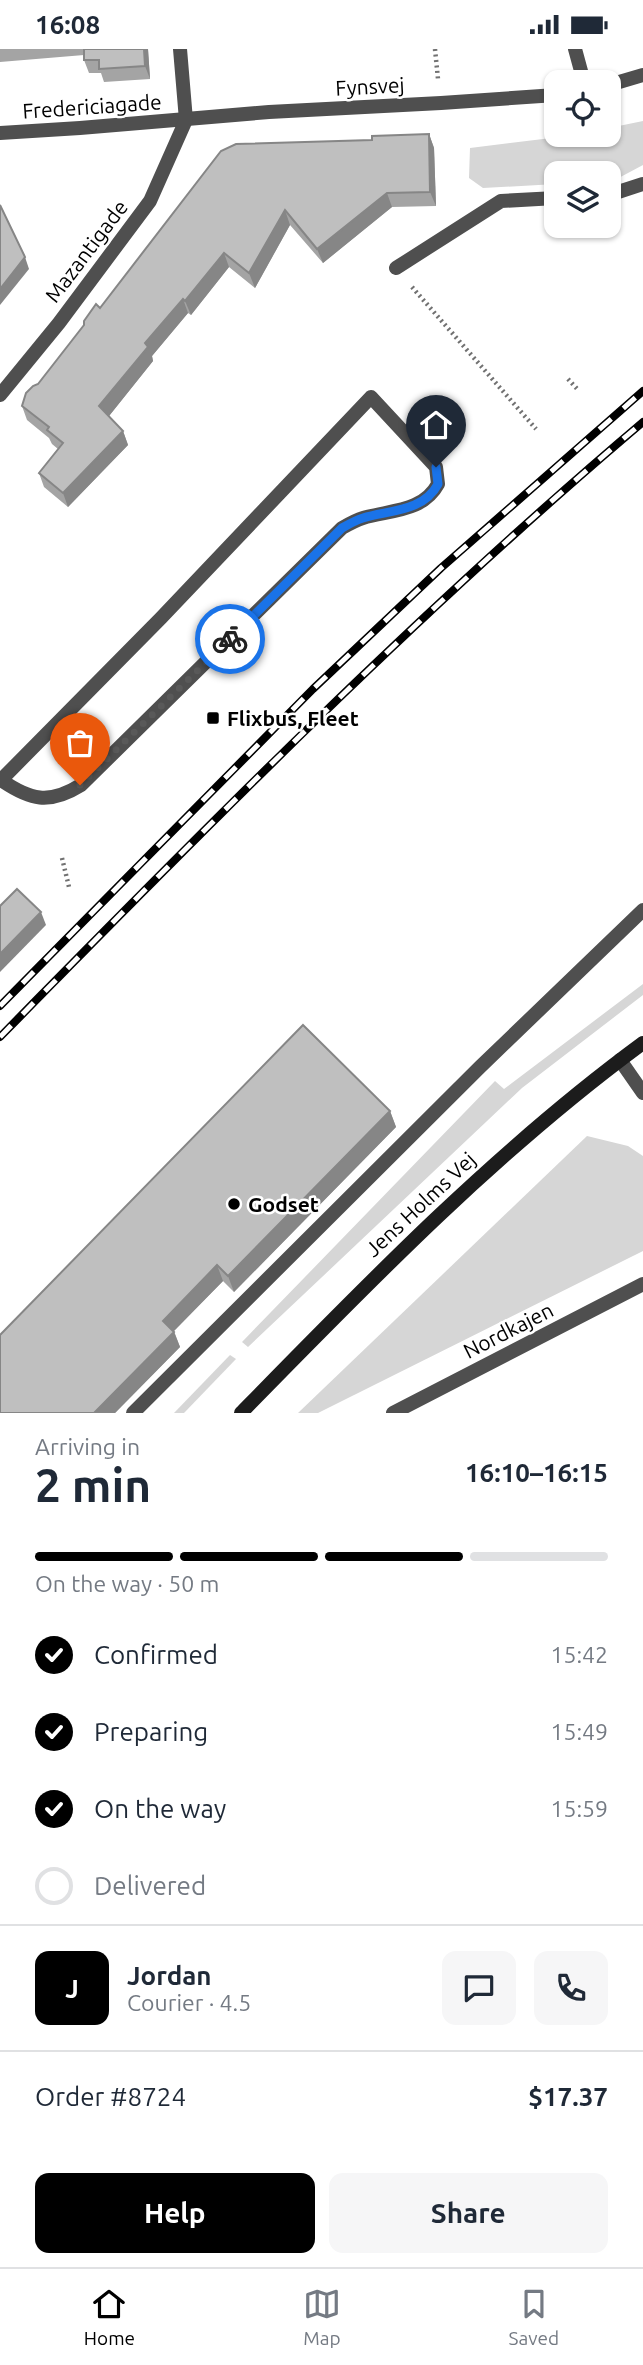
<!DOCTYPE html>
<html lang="en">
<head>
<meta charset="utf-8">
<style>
	:root { --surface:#fff; --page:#f6f6f7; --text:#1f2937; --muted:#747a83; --line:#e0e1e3; --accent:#000 }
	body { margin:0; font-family:Ubuntu,sans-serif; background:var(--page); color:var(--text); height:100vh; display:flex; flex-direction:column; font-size:26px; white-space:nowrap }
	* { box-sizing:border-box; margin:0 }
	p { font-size:23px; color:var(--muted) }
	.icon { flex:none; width:38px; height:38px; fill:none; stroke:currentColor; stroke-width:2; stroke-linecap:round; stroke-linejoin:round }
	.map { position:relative; height:1364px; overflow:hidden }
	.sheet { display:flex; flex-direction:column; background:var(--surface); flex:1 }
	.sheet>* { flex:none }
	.controls { position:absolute; left:544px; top:21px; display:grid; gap:14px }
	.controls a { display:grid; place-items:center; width:77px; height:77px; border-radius:14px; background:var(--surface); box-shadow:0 2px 5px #0004; font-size:35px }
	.pin { position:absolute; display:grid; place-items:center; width:60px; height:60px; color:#fff; margin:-72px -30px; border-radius:50% 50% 50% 0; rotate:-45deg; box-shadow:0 0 7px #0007 }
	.pin .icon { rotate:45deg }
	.courier { position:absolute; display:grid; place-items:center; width:70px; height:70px; margin:-35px; border:5px solid #1a73e8; border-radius:50%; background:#fff; color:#222; box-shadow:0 2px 9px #0007 }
	.head em { font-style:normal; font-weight:600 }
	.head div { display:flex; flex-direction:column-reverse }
	.head { display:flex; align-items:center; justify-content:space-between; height:119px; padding:0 35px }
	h1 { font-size:46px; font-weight:600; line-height:52px }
	.bar { display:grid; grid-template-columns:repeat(4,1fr); gap:10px 7px; align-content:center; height:84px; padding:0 35px }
	.bar i { height:9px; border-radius:5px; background:var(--line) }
	.bar .current { background:var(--accent) }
	.bar p { grid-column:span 4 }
	.line { display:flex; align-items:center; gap:18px; padding:0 35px; border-top:2px solid var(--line) }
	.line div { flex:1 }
	.round { display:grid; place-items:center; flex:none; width:74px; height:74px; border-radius:14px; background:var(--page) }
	ol { padding:0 35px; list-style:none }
	li { display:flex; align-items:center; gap:21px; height:77px }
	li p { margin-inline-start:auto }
	li .icon { padding:7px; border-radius:50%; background:var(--accent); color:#fff; stroke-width:4 }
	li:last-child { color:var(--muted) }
	li i { width:38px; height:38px; border:4px solid var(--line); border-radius:50% }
	.button { display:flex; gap:14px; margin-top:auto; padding:14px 35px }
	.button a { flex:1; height:80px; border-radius:14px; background:var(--accent); color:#fff; font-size:28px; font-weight:600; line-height:80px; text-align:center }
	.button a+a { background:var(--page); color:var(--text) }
	.status { display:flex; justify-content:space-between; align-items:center; height:49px; padding:0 35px; background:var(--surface); direction:ltr }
	.status svg { height:19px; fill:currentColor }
	.menu { display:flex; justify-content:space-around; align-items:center; height:98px; border-top:2px solid var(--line); background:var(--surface); font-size:19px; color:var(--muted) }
	.menu a { display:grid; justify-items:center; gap:4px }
	.menu .current { color:var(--accent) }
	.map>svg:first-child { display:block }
	.green { fill:#d6d6d6 }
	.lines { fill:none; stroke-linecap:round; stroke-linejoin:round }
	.path { stroke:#717171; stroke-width:4.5; stroke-dasharray:2 3.5; stroke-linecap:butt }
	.service { stroke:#4f4f4f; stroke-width:14 }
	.minor { stroke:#4f4f4f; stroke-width:14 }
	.secondary { stroke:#1c1c1c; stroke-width:14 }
	.rail-casing { stroke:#000; stroke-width:8 }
	.rail { stroke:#fff; stroke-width:5; stroke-dasharray:16; stroke-linecap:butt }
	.wall { fill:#a4a4a4 }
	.shaded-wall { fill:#868686 }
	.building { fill:#bfbfbf; stroke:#868686; stroke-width:2 }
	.done { stroke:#595959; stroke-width:7; stroke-dasharray:0 12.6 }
	.route { stroke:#1a73e8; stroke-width:9 }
	.poi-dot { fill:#000; stroke:#fff; stroke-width:2.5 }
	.labels { text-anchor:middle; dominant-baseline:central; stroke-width:5; stroke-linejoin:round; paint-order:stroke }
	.street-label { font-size:21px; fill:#000; stroke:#fff }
	.poi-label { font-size:21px; font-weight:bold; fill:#000; stroke:#fff; text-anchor:start }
</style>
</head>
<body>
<div class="status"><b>16:08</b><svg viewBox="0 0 49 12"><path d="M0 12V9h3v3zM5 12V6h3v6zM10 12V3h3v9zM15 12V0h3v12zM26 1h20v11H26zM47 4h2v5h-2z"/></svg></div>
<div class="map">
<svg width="643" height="1364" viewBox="0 0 643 1364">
	<rect width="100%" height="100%" fill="#fff"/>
	<g class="green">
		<path d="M643,72V116L613,132H609V124H556V135L483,139L469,129L470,99L576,86H609V79Z"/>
		<path d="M643,935V946L522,1039L248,1298L242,1293L495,1032L504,1040Z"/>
		<path d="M587,1087L628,1097L643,1107V1202L318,1364H298Z"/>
		<path d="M230,1306L236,1310L184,1364H174Z"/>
	</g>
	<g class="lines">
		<g class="path">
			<path d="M435,0L438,30"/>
			<path d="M412,238L536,380"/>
			<path d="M568,330L579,342"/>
			<path d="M62,809L69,838"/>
		</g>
		<g class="service">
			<path d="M609,146L643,135"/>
			<path d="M396,219L501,152L556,149"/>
			<path d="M0,730L1,731C30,751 49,756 81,736L342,479C349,475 356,471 363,469C390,461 423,463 438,435L436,418L371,348L161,569L1,731"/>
			<path d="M133,1364L480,1018L643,861"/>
		</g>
		<g class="minor">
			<path d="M575,0L584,33"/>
			<path d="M609,36L643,26"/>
			<path d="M0,84L80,79L269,63L441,54L556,46"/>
			<path d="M0,346L59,274L150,152L186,71L180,0"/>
			<path d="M620,1011L643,1044"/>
			<path d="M393,1364L643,1235"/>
		</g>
		<path class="secondary" d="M241,1364C368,1234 496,1102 643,994"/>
		<defs>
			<g id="rail">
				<path d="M0,957L313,640L441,519L643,342"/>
				<path d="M0,988C208,776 416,565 643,373"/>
			</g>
		</defs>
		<use href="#rail" class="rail-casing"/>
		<use href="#rail" class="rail"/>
	</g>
	<g class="wall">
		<path d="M0,0H148L150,30L104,33L101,24H89L84,11V6L0,13Z"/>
		<path d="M429,85L434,99L436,157L392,158L323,214L290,176L255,239L229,218L191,266L188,264L152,307L153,312L109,367L123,382L128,396L68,458L44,438L39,424L58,400L52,395L49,389L27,371L22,357L38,335L100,259L372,91Z"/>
		<path d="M390,1062L396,1078L234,1243L223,1232L174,1282L180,1298L115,1364H0Z"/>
	</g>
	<g class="shaded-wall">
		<path d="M144,0H148L150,30L145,17Z"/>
		<path d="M429,85L434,99L436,157L430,143Z"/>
		<path d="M387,144L392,158L323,214L317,200Z"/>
		<path d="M285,161L290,176L255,239L249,224Z"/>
		<path d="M224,204L229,218L191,266L185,252Z"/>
		<path d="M25,208L29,220L0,256V240Z"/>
		<path d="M183,250L188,264L152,307L153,312L105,372L99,357L145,294Z"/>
		<path d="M123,382L128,396L68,458L63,444Z"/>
		<path d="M41,863L46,876L0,923V905Z"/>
		<path d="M390,1062L396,1078L234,1243L228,1227Z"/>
		<path d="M217,1216L223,1232L169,1287L163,1272Z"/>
		<path d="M174,1283L180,1298L115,1364H94Z"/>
	</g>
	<g class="building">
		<path d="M84,0H144L145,17L99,20V11H84Z"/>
		<path d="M429,85L430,143L387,144L317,200L285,161L249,224L224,204L185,252L183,250L145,294L148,298L99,357L123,382L63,444L39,424L63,394L47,381L49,378L22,357L26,344L33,337L38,335L84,276V272L96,255L100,259L221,102L236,95L372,91V87Z"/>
		<path d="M0,156L25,208L0,240Z"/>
		<path d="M17,840L41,863L0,905V857Z"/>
		<path d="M303,976L390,1062L228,1227L217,1216L163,1272L174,1283L94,1364H0V1286Z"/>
	</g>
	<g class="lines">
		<path class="done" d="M80,736L230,590"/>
		<path class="route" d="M230,590L342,479C349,475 356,471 363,469C389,461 423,463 438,435L436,418"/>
	</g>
	<g class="poi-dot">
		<rect x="206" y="662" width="14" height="14" rx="3.5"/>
		<circle cx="234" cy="1155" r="7"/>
	</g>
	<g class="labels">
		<g class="street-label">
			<text transform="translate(370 37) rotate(-3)">Fynsvej</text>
			<text transform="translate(92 57) rotate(-4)">Fredericiagade</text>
			<text transform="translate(86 202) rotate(-53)">Mazantigade</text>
			<text transform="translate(420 1155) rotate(-43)">Jens Holms Vej</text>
			<text transform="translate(508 1281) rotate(-27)">Nordkajen</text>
		</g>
		<g class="poi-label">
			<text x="227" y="669">Flixbus, Fleet</text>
			<text x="248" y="1155">Godset</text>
		</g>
	</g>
</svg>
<div class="controls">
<a><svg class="icon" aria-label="locate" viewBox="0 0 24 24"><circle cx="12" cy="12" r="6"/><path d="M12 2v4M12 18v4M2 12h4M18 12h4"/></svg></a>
<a><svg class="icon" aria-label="layers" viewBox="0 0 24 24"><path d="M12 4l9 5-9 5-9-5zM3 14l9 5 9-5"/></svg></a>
</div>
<div class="pin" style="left:80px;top:736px;background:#ea580c"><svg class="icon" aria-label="bag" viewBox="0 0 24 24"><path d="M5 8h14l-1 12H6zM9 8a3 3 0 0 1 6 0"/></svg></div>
<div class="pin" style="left:436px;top:418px;background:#1f2937"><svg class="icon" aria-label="home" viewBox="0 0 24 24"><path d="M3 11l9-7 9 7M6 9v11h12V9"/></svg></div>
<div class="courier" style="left:230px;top:590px"><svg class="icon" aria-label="bike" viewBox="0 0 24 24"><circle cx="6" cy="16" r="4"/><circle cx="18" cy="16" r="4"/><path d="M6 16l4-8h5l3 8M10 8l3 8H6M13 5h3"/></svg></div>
</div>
<section class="sheet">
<div class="head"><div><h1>2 min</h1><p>Arriving in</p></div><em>16:10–16:15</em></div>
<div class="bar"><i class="current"></i><i class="current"></i><i class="current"></i><i></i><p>On the way · 50 m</p></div>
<ol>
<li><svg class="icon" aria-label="check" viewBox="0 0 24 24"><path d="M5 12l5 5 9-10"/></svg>Confirmed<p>15:42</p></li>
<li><svg class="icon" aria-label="check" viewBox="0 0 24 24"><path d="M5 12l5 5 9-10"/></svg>Preparing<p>15:49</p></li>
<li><svg class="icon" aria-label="check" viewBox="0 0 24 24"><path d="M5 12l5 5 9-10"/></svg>On the way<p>15:59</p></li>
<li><i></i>Delivered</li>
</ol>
<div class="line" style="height:126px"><b class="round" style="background:var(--accent);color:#fff">J</b><div><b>Jordan</b><p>Courier · 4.5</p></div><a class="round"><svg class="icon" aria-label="chat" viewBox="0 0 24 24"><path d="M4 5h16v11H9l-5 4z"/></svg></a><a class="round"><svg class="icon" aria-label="phone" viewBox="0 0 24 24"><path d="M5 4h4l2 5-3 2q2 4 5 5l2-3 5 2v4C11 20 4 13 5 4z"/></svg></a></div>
<div class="line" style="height:91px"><div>Order #8724</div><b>$17.37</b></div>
<div class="button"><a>Help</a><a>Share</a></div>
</section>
<nav class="menu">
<a class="current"><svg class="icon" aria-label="home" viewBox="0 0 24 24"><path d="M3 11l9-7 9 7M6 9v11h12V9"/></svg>Home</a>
<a><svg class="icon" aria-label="map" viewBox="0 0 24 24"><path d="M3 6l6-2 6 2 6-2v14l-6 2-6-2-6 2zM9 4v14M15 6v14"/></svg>Map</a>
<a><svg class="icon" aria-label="saved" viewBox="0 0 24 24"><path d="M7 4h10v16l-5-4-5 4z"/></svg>Saved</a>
</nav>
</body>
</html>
